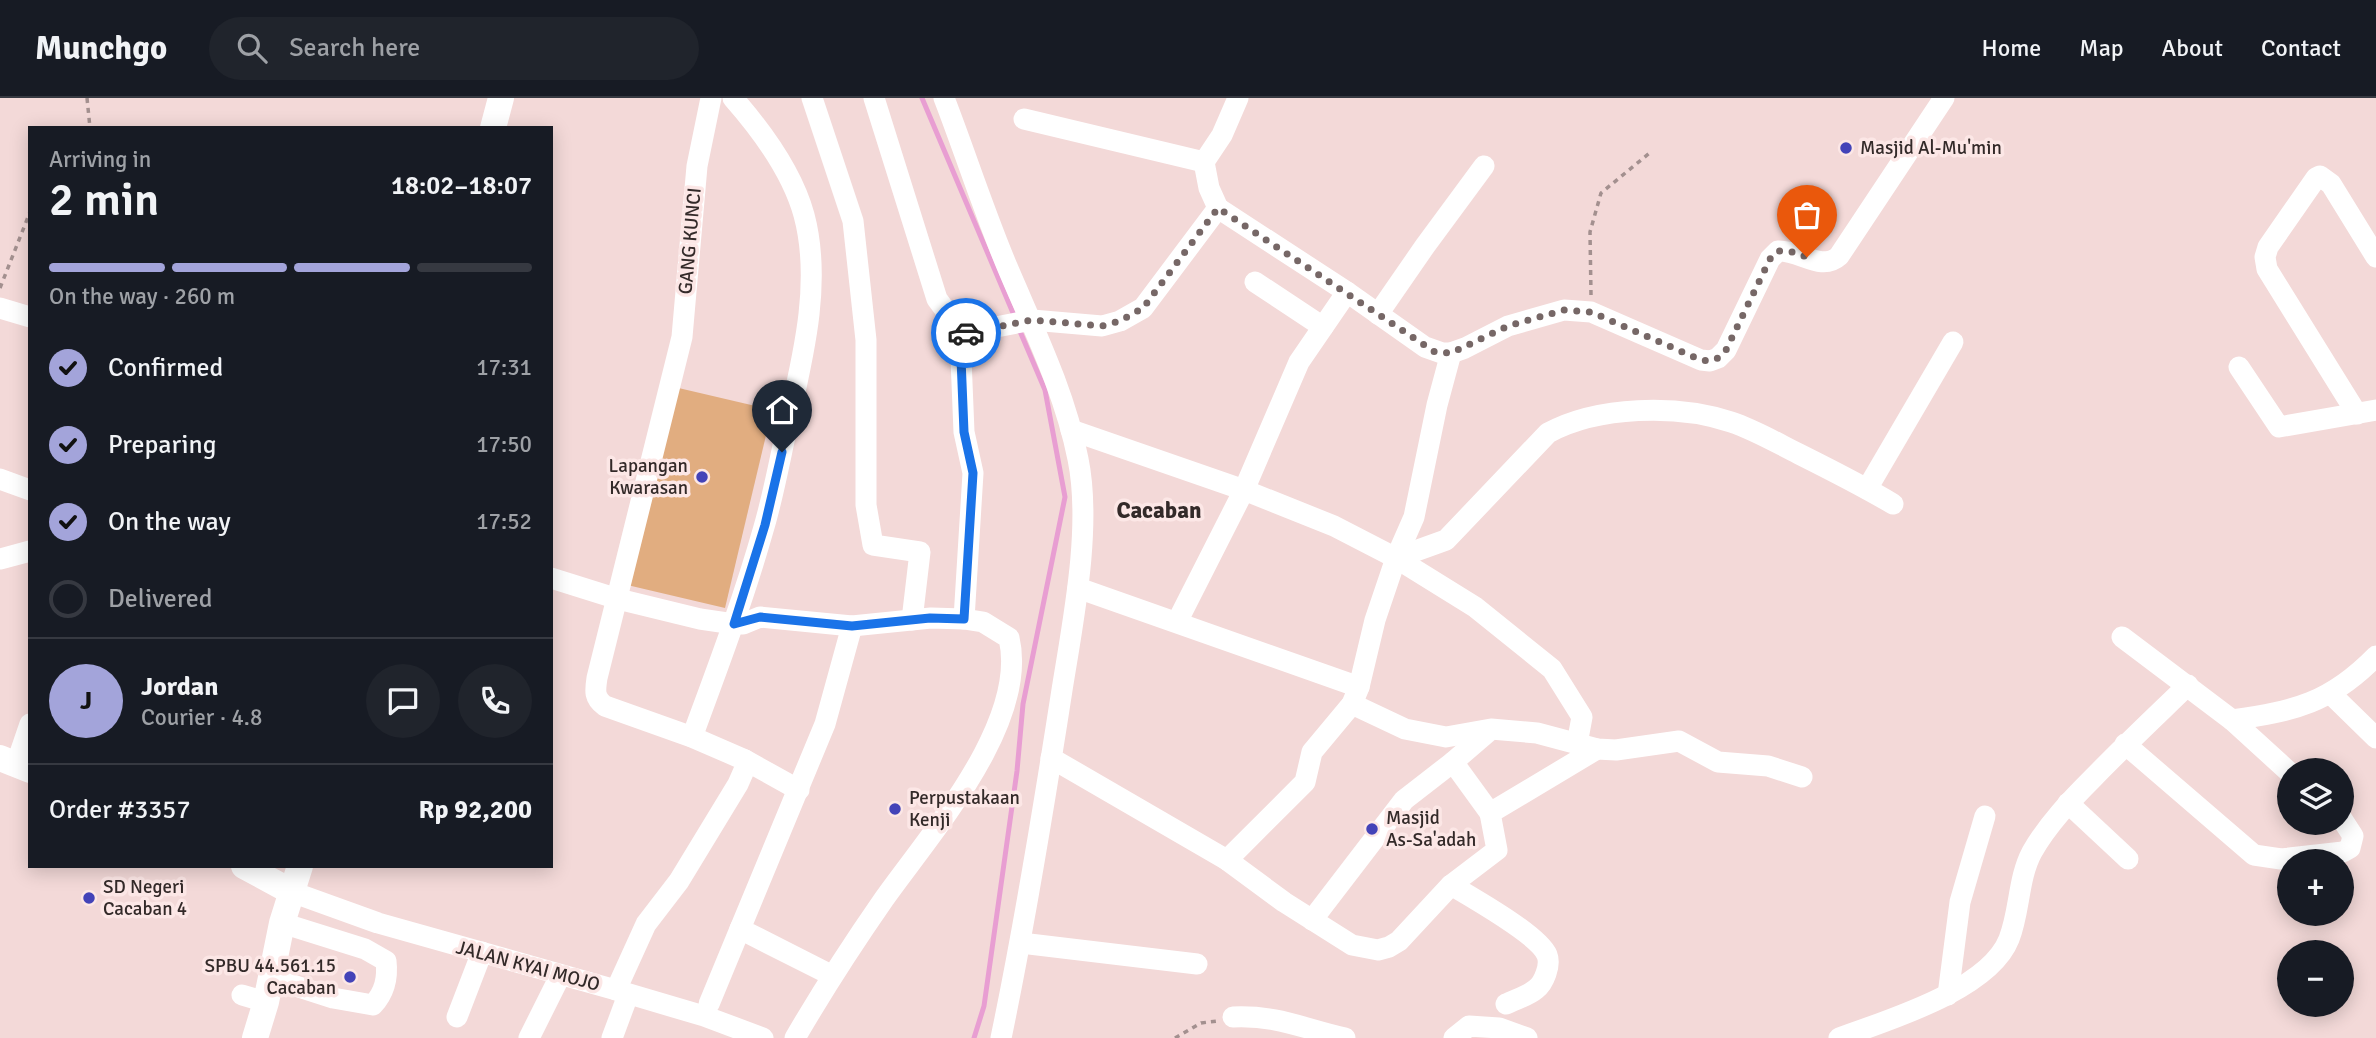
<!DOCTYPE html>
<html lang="en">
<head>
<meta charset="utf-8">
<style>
	:root { --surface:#171b24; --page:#20242c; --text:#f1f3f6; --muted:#9ea1a6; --line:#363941; --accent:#a3a4da }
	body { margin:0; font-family:Signika,sans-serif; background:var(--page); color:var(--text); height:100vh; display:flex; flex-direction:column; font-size:26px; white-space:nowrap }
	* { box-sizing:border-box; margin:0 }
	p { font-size:23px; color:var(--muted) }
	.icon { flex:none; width:38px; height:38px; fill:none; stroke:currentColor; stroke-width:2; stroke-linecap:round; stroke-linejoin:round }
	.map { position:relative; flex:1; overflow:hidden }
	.drawer { position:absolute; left:28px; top:28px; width:525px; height:742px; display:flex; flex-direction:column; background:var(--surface); border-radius:0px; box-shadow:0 4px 18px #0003 }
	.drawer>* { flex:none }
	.fabs { position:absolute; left:2277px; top:660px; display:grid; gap:14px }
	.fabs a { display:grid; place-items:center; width:77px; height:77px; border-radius:50%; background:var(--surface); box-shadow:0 4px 18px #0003; font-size:35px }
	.pin { position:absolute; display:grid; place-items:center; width:60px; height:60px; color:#fff; margin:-72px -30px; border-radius:50% 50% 50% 0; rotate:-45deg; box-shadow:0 0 7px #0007 }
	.pin .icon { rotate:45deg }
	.courier { position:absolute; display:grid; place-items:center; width:70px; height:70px; margin:-35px; border:5px solid #1a73e8; border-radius:50%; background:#fff; color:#222; box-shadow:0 2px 9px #0007 }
	.overview em { font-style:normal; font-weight:600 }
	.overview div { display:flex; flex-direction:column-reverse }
	.overview { display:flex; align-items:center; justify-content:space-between; height:119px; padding:0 21px }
	h1 { font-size:46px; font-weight:600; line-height:52px }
	.bar { display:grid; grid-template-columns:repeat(4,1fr); gap:10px 7px; align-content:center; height:84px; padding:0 21px }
	.bar i { height:9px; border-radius:5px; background:var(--line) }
	.bar .active { background:var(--accent) }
	.bar p { grid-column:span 4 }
	.line { display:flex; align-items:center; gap:18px; padding:0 21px; border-top:2px solid var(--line) }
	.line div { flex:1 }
	.round { display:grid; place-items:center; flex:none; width:74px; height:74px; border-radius:37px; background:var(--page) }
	ol { padding:0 21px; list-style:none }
	li { display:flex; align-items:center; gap:21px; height:77px }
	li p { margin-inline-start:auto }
	li .icon { padding:7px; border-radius:50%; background:var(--accent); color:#111; stroke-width:4 }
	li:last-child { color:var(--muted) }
	li i { width:38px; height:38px; border:4px solid var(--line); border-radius:50% }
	header { display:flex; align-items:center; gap:42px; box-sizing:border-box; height:98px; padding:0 35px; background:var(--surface); border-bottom:2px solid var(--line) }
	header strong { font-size:33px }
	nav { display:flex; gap:38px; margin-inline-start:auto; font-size:24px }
	.search { width:490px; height:63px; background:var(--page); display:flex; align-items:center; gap:18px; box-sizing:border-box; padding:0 24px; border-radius:38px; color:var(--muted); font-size:26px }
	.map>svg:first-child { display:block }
	.green { fill:#e1ad80 }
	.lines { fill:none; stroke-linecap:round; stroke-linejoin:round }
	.stream { stroke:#e89ed2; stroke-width:5 }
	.path { stroke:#a3908f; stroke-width:3.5; stroke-dasharray:5 5; stroke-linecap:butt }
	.minor { stroke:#fff; stroke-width:21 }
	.major { stroke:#fff; stroke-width:26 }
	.done { stroke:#766766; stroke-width:7; stroke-dasharray:0 12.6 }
	.route { stroke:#1a73e8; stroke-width:9 }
	.poi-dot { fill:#4343b8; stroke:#fce7e6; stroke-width:2.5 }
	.labels { text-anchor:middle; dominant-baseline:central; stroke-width:7; stroke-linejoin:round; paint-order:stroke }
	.poi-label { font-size:19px; fill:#332a29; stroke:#fce7e6; text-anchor:start }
	.street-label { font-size:19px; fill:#332a29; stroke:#fce7e6 }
	.quarter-label { font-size:23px; font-weight:bold; fill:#332a29; stroke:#fce7e6 }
</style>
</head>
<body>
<header>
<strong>Munchgo</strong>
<div class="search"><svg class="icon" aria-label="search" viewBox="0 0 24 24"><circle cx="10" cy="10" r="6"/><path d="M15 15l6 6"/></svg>Search here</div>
<nav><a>Home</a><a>Map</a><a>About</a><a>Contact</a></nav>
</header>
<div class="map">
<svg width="2376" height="940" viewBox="0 0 2376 940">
	<rect width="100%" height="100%" fill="#f3d9d8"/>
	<path class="green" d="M670,288L772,312L725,510L623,486Z"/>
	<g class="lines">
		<g class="stream">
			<path d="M922,0L1016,222"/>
			<path d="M974,940L984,908L1017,673L1023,606L1065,399L1045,292L1019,231"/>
		</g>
		<g class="path">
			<path d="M87,0L90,30"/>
			<path d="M0,190L30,114"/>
			<path d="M1591,197L1590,134L1601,95L1652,53"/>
			<path d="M1175,940L1201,925L1217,923"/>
		</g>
		<g class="minor">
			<path d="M812,0L853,123L866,242V407L873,447L920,454L912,522"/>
			<path d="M874,0L937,201L954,224L960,236L964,334L973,375L964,521"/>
			<path d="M944,0C966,57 985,117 1009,173C1035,234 1065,295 1078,361C1092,429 1073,523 1062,592C1044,708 1025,825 1001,940"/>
			<path d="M1024,21L1204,64"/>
			<path d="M1255,184L1323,229"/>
			<path d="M1347,194L1425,249L1442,255H1451L1465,250L1508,228L1564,212L1591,214L1701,262L1710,263L1718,260L1726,252L1770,161L1778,153C1800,152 1821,174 1839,158L1944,0"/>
			<path d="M0,210L30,219"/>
			<path d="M1378,216L1425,148L1484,68"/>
			<path d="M960,236L1032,222L1102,228L1120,223L1143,210L1218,110L1209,90L1204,64L1222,37L1238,0"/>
			<path d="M2239,269L2279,329L2376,312"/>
			<path d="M2357,316L2267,171L2265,159L2268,149L2316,80L2320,78L2331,86L2376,159"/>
			<path d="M1071,332L1244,392L1334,428L1396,460L1475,509L1552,571L1582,619L1577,646"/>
			<path d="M0,381L30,392"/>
			<path d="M1867,391L1953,244"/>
			<path d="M1396,460L1446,442L1548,335C1598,308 1677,306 1731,324C1755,332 1777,345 1799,356C1831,372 1863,388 1893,406"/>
			<path d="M0,461L30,453"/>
			<path d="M551,480L618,501L700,521L734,526H743L760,519L852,528L931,520L964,521L983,524L1009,540C1029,625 930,736 884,801C852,847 823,892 795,940"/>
			<path d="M1078,490L1359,589"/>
			<path d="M1177,524L1244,392L1299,264L1347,194L1218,110"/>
			<path d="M2122,539L2232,622C2295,613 2330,605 2376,558"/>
			<path d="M2331,596L2376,640"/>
			<path d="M1352,606L1405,631L1446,639L1491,631L1537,635L1597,651L1616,652L1679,643L1718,664L1768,668L1802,679"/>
			<path d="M2232,622L2289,674"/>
			<path d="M1489,633L1453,664L1490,715"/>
			<path d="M692,639C718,569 744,500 764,429C774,395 780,360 788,325C803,259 822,184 804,117C792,73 762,33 733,0"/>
			<path d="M2125,646L2254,757L2281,761L2343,754L2350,750L2353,738L2342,721"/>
			<path d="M1051,660L1227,762L1284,804L1352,847L1378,852L1389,849L1399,843L1451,787L1497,752L1490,715L1597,651"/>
			<path d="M745,662L799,692"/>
			<path d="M16,667L30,626"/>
			<path d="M2068,705L2128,761"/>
			<path d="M1227,762L1305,684L1312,654L1352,606L1359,589L1375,522L1396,460L1414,419L1437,307L1451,255"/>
			<path d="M1451,787C1471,799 1539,837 1547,857C1551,867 1544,885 1536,891C1528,898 1516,901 1506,906"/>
			<path d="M292,794L378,825L616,892L704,918L763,940"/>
			<path d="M1312,822L1404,702L1453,664"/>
			<path d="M1021,845L1197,866"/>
			<path d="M831,877L740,831L825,626L852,528"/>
			<path d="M271,880L333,900L373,907C385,894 388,880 386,863L365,851L282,825"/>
			<path d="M616,892L646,826L679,783L738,686L745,670V662L692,639L605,608C594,600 595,593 597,580L682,239L697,68L711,0"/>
			<path d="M242,897L266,904"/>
			<path d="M1948,897L1960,804L1985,718"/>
			<path d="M709,906L740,831"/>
			<path d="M457,919L482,854"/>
			<path d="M1233,919C1278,917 1304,931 1345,940"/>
			<path d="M529,940L560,878"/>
			<path d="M612,940L628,897"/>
			<path d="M1454,940L1469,928L1499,930L1527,940"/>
			<path d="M1839,940C1888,922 1989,892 2009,841C2020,813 2018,780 2032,754C2048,726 2071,702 2093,680C2124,648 2156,618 2188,587"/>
		</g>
		<g class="major">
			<path d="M493,30L501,0"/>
			<path d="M0,660L30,672"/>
			<path d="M244,768L292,794"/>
			<path d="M255,940L266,904L282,825L300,768"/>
		</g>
	</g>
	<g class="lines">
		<path class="done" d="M966,235L1032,222L1102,228L1120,223L1143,210L1218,110L1435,254L1451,255L1508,228L1564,212L1591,214L1701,262L1710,263L1718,260L1726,252L1770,161L1778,153H1789L1807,159"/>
		<path class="route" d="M782,354L765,427L734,526L760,519L852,528L930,520L964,521L973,375L964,334L960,236L966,235"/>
	</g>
	<g class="poi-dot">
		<circle cx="1846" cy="50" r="7"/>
		<circle cx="702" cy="379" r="7"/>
		<circle cx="895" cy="711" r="7"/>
		<circle cx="1372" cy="731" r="7"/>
		<circle cx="89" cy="800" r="7"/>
		<circle cx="350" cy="879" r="7"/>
	</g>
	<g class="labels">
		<g class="poi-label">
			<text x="1860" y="50">Masjid Al-Mu'min</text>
			<text x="688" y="368" text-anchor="end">Lapangan<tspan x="688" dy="22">Kwarasan</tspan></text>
			<text x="909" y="700">Perpustakaan<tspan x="909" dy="22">Kenji</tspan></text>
			<text x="1386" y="720">Masjid<tspan x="1386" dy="22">As-Sa'adah</tspan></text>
			<text x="103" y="789">SD Negeri<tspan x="103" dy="22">Cacaban 4</tspan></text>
			<text x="336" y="868" text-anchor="end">SPBU 44.561.15<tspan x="336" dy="22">Cacaban</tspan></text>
		</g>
		<g class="street-label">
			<text transform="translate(690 143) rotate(-85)">GANG KUNCI</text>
			<text transform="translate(528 868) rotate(15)">JALAN KYAI MOJO</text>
		</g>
		<g class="quarter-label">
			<text x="1159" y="412">Cacaban</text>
		</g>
	</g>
</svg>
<div class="fabs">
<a><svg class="icon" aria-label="layers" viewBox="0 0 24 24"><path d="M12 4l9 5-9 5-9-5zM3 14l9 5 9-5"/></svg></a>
<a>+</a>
<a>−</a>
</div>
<div class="pin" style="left:1807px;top:159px;background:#ea580c"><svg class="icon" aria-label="bag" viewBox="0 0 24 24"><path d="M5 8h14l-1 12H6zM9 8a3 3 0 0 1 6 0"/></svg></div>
<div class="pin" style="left:782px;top:354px;background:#1f2937"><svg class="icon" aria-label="home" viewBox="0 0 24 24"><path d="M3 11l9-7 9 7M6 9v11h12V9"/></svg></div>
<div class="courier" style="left:966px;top:235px"><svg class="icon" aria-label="car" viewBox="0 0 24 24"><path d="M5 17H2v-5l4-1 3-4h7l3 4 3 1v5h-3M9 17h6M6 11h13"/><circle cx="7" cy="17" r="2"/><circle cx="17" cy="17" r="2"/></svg></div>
<section class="drawer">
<div class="overview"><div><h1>2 min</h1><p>Arriving in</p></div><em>18:02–18:07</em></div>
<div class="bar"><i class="active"></i><i class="active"></i><i class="active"></i><i></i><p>On the way · 260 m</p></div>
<ol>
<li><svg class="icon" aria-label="check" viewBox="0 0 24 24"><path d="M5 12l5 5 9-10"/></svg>Confirmed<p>17:31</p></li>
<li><svg class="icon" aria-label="check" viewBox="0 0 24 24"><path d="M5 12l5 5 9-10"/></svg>Preparing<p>17:50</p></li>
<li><svg class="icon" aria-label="check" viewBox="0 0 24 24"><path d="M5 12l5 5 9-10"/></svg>On the way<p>17:52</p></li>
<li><i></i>Delivered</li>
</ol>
<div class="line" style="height:126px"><b class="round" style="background:var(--accent);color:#111">J</b><div><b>Jordan</b><p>Courier · 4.8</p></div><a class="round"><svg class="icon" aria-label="chat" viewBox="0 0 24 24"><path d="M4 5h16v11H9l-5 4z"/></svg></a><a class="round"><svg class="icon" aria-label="phone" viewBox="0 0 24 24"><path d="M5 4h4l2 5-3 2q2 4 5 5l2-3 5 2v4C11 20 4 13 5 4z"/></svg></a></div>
<div class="line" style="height:91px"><div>Order #3357</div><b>Rp 92,200</b></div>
</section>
</div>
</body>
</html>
